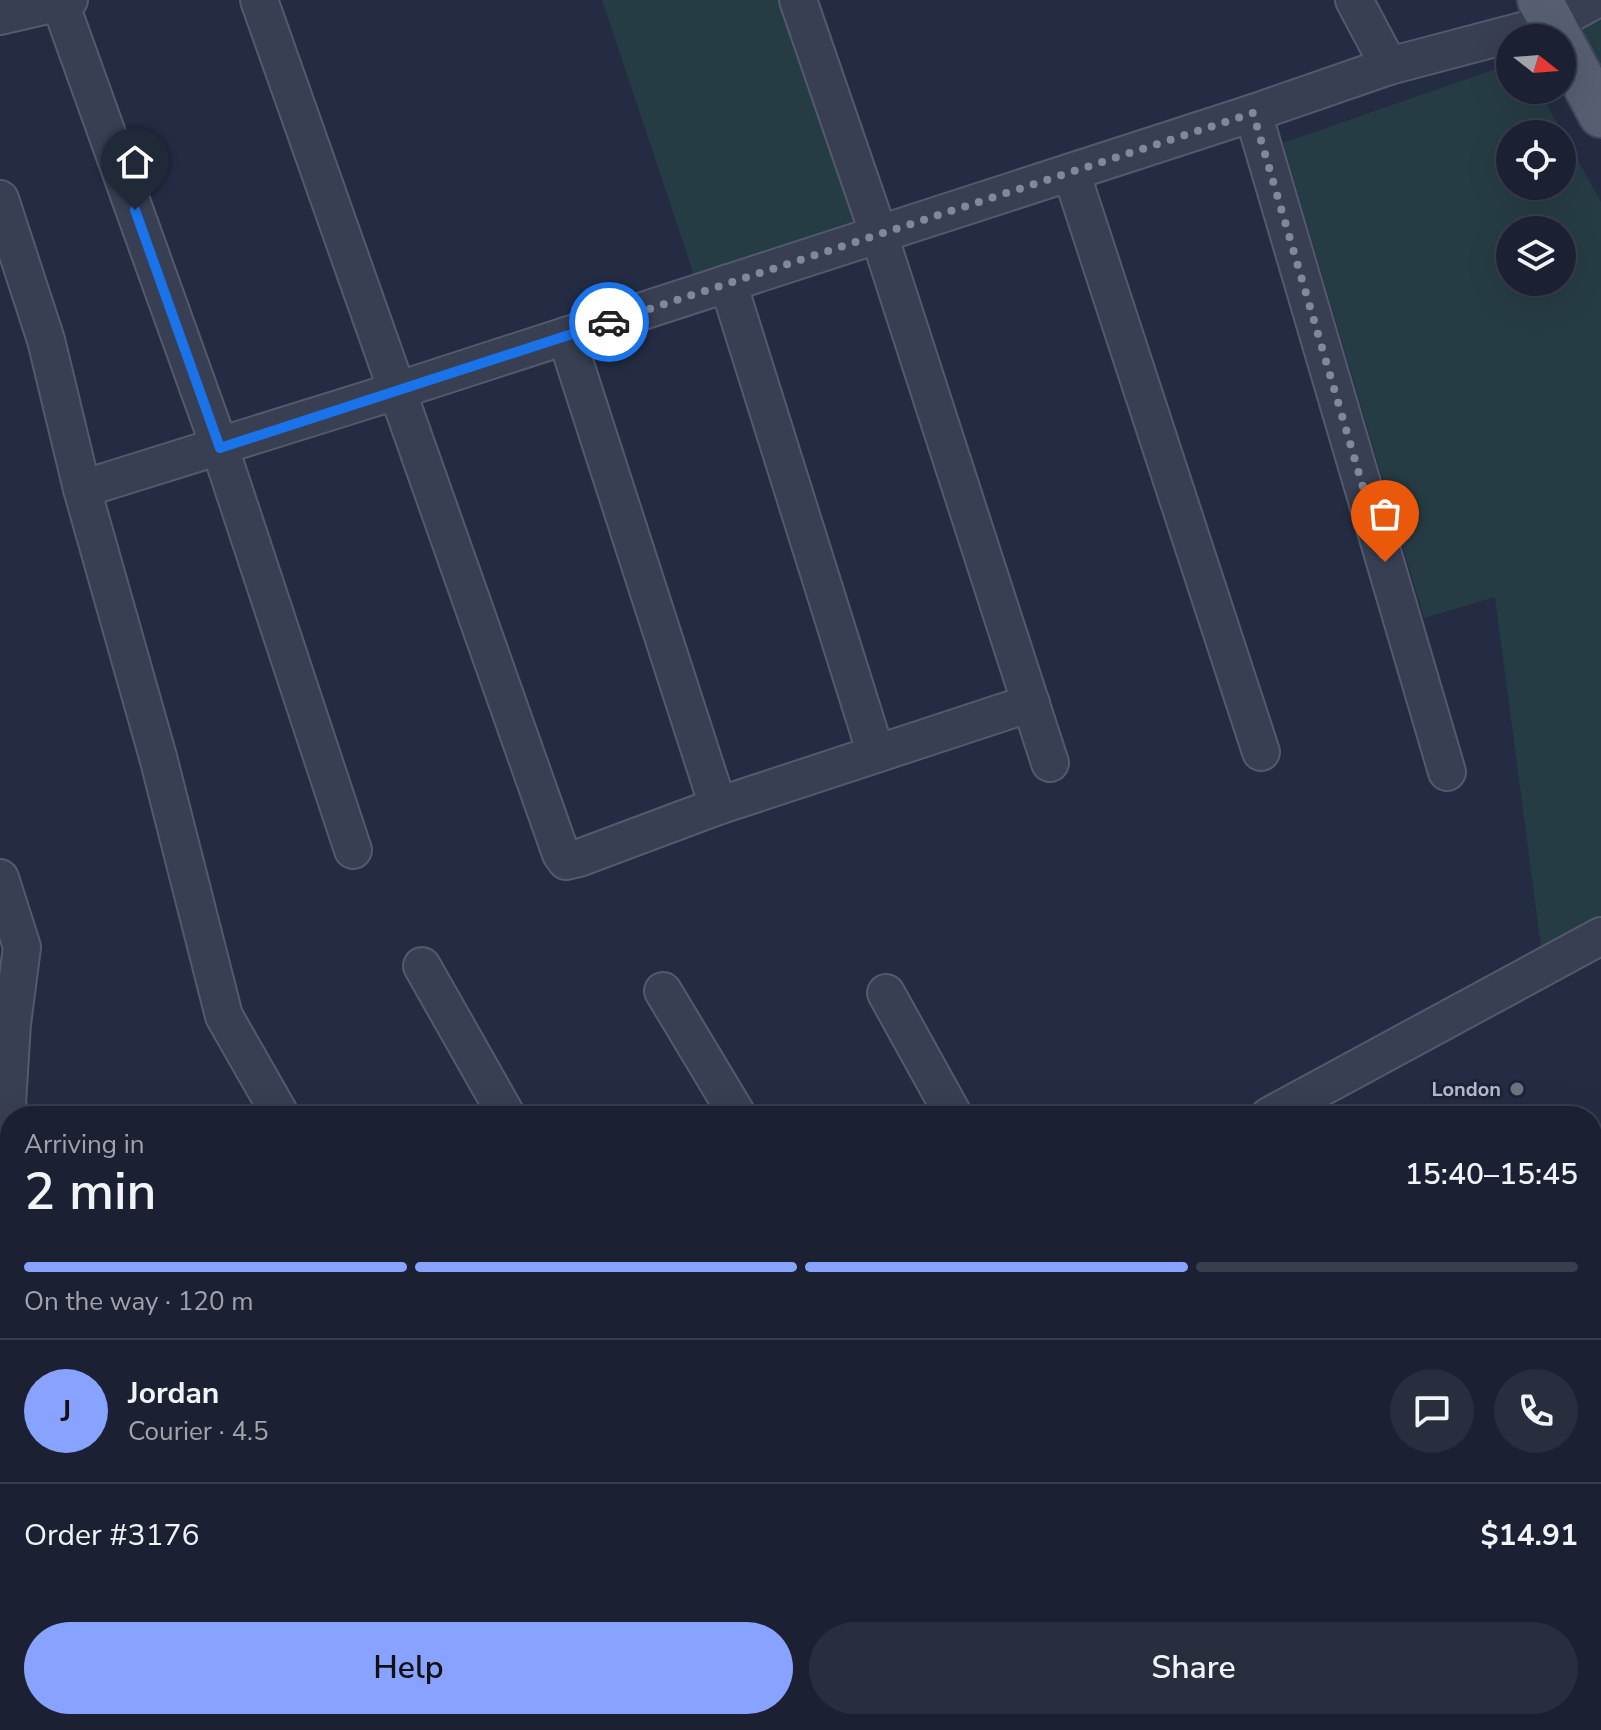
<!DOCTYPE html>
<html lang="en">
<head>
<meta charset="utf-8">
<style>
	:root { --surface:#1b2132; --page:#282e3e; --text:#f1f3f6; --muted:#a0a3ac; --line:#393e4d; --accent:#88a3ff }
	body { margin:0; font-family:"Nunito Sans",sans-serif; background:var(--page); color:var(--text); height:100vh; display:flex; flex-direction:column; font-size:30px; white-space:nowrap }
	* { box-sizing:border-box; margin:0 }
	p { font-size:26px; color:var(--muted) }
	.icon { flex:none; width:44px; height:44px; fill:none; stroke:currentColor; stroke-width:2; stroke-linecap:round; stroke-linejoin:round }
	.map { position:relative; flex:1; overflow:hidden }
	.panel { position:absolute; left:0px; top:1106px; width:1602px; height:624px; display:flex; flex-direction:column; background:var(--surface); border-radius:32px 32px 0 0; box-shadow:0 8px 32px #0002,0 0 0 2px var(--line) }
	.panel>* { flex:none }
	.needle { width:52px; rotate:107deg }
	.fabs { position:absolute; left:1496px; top:24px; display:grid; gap:16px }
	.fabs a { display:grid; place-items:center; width:80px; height:80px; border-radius:50%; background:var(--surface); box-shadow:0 8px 32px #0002,0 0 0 2px var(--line); font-size:40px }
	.pin { position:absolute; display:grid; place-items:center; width:68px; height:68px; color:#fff; margin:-82px -34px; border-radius:50% 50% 50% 0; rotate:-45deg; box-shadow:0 0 8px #0007 }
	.pin .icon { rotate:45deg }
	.courier { position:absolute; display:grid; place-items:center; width:80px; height:80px; margin:-40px; border:6px solid #1a73e8; border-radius:50%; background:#fff; color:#222; box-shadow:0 2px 10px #0007 }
	.head em { font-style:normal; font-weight:600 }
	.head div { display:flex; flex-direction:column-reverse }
	.head { display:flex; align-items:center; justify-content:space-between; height:136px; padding:0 24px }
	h1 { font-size:52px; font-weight:600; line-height:60px }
	.bar { display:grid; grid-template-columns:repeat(4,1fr); gap:12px 8px; align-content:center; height:96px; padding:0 24px }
	.bar i { height:10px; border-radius:6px; background:var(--line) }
	.bar .active { background:var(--accent) }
	.bar p { grid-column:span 4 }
	.line { display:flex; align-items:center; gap:20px; padding:0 24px; border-top:2px solid var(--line) }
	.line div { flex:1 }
	.round { display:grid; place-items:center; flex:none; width:84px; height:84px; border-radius:42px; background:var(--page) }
	.action { display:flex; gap:16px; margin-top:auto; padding:16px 24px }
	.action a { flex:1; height:92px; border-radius:48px; background:var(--accent); color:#111; font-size:32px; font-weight:600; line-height:92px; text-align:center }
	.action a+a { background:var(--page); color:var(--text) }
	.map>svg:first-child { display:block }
	.green { fill:#263c44; fill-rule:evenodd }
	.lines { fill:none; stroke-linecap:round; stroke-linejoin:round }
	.minor-casing { stroke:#535a6d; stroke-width:40 }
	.primary-casing { stroke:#42485c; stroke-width:48 }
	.minor { stroke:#383f52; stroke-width:36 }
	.primary { stroke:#565e72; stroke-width:44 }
	.done { stroke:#82889c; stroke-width:8; stroke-dasharray:0 14.4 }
	.route { stroke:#1a73e8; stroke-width:10 }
	.worship-dot { fill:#6b7280; stroke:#1d2438; stroke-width:3 }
	.labels { text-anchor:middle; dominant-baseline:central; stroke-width:6; stroke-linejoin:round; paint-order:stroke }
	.poi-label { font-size:20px; font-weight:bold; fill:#b5bacc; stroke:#1d2438; text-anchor:end }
</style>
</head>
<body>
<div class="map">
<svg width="1601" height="1730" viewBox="0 0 1601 1730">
	<rect width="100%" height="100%" fill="#242c43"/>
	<g class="green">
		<path d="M602,0H798L879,235L700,293Z"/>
		<path d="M1601,0V116L1562,42Z"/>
		<path d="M1510,64V90H1539L1601,202V922L1542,954L1495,597L1424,618L1283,143ZM1510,134H1562V186H1510ZM1510,230H1562V282H1510Z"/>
	</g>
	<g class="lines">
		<defs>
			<g id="minor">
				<path d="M59,0L220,448L353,850"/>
				<path d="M259,0L561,854L566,861L579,858L718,806L1031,703"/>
				<path d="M798,0L879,235L1050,763"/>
				<path d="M0,16L69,0"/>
				<path d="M1389,66L1552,23L1595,0"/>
				<path d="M1253,113L1447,772"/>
				<path d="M1071,172L1261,752"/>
				<path d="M0,199L46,340L82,489L158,757L224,1016L281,1116"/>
				<path d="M728,283L876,754"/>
				<path d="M566,336L718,806"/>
				<path d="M82,489L396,391L1253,113L1389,66L1354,0"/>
				<path d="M0,878L22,947L12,1024L7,1103L10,1116"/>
				<path d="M422,966L507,1116"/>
				<path d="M663,991L738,1116"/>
				<path d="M886,993L954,1116"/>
				<path d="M1269,1116L1601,936"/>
				<path d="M1592,1248L1601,1244"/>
				<path d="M1592,1491L1601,1486"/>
				<path d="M0,1649L10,1640"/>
				<path d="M626,1720L631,1730"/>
				<path d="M166,1730L184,1720"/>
				<path d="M670,1730L690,1720"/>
				<path d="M1151,1730L1169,1720"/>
			</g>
			<g id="primary">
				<path d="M1540,0L1560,38"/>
				<path d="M1562,42L1601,115"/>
			</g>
		</defs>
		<use href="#minor" class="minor-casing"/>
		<use href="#primary" class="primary-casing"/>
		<use href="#minor" class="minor"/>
		<use href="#primary" class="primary"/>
	</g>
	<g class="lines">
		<path class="done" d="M609,322L1253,113L1385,562"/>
		<path class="route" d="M135,210L220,448L609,322"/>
	</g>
	<circle class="worship-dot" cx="1517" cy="1089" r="8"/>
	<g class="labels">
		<g class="poi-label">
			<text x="1501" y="1089">London</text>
		</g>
	</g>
</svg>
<div class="fabs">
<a><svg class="needle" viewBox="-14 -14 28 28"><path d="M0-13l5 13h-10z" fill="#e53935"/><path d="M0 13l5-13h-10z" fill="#a0a3ac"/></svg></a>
<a><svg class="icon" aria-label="locate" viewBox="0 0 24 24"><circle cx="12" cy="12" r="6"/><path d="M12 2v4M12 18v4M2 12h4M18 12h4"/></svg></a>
<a><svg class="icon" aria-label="layers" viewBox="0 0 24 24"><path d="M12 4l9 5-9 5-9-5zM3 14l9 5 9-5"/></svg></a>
</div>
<div class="pin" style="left:1385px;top:562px;background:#ea580c"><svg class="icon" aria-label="bag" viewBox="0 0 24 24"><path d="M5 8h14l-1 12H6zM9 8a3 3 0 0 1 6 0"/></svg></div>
<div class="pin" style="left:135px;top:210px;background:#1f2937"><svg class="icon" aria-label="home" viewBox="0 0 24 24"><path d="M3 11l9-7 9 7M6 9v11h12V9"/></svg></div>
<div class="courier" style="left:609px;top:322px"><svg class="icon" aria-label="car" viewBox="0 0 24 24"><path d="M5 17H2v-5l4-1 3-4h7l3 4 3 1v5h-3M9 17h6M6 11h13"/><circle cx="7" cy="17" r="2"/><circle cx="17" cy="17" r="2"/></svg></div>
<section class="panel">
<div class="head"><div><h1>2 min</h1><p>Arriving in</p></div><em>15:40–15:45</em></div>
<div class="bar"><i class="active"></i><i class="active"></i><i class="active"></i><i></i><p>On the way · 120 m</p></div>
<div class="line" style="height:144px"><b class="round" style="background:var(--accent);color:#111">J</b><div><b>Jordan</b><p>Courier · 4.5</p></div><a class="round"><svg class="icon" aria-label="chat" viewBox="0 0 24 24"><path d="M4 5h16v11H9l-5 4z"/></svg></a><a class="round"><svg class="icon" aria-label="phone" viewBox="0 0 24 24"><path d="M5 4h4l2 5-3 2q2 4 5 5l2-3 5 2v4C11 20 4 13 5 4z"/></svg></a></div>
<div class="line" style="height:104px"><div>Order #3176</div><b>$14.91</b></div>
<div class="action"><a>Help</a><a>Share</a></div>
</section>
</div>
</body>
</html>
